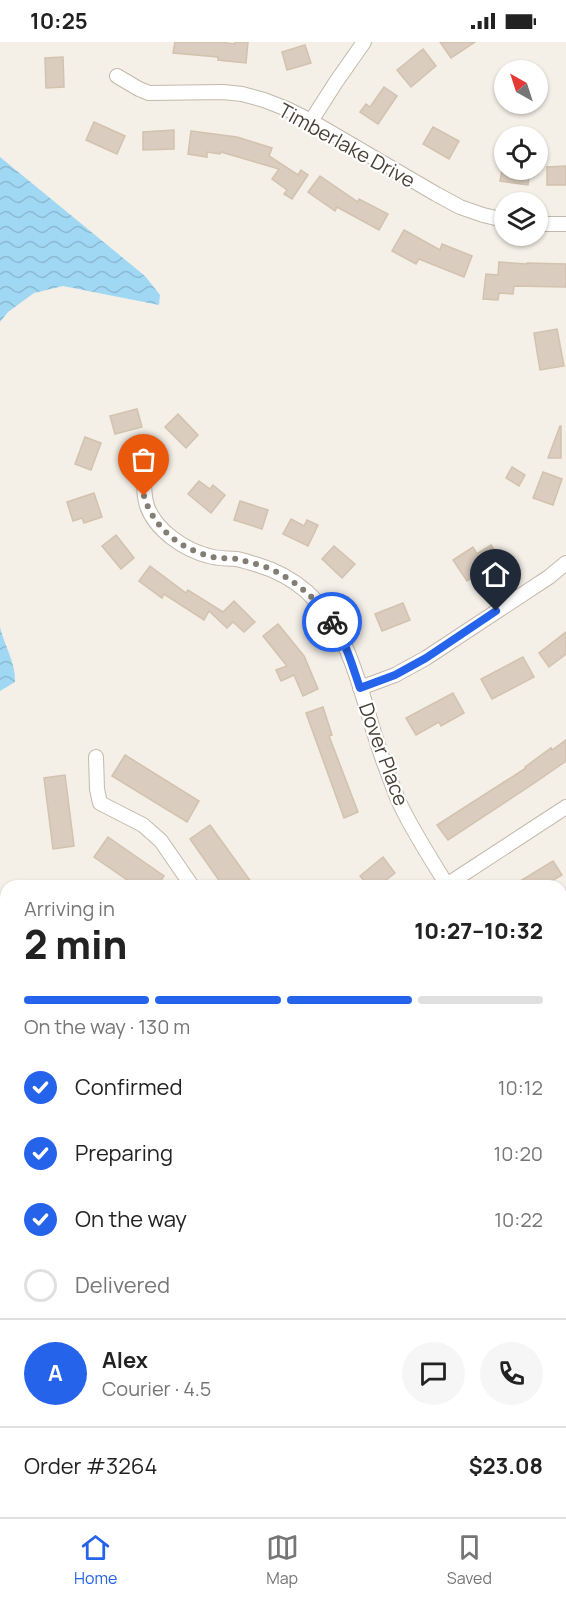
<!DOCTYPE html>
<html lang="en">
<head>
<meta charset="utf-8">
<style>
	:root { --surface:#fff; --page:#f6f6f6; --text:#222; --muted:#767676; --line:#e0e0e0; --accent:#2563eb }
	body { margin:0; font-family:Manrope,sans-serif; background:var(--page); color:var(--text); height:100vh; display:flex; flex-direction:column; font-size:22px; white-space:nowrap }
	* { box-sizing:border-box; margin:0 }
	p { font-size:20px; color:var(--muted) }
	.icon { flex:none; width:33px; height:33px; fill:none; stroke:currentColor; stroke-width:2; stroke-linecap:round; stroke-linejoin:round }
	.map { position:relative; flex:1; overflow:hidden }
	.side { position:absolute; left:0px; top:838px; width:567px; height:638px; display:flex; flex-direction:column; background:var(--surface); border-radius:18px 18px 0 0; box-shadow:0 2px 4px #0004 }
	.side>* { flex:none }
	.needle { width:39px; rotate:321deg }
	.controls { position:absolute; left:494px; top:18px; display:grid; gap:12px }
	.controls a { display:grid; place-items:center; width:54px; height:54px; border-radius:50%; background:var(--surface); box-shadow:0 2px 4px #0004; font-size:30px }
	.pin { position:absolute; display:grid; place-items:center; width:51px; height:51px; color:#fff; margin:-62px -26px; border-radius:50% 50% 50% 0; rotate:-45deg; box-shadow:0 0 6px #0007 }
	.pin .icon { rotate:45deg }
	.courier { position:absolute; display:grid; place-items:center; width:60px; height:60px; margin:-30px; border:4px solid #2563eb; border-radius:50%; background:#fff; color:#222; box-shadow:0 2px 8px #0007 }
	.summary em { font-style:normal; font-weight:800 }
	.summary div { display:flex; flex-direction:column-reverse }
	.summary { display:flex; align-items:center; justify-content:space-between; height:102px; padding:0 24px }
	h1 { font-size:39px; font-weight:800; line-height:45px }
	.bar { display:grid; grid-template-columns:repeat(4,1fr); gap:9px 6px; align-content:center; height:72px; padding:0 24px }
	.bar i { height:8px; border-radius:4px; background:var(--line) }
	.bar .current { background:var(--accent) }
	.bar p { grid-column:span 4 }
	.line { display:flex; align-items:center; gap:15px; padding:0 24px; border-top:2px solid var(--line) }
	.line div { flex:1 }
	.round { display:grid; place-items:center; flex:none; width:63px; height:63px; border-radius:32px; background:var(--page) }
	ol { padding:0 24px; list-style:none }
	li { display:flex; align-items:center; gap:18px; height:66px }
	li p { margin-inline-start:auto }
	li .icon { padding:6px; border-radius:50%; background:var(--accent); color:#fff; stroke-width:4 }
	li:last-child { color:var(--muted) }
	li i { width:33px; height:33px; border:3px solid var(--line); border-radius:50% }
	.status { display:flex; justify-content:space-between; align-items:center; height:42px; padding:0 30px; background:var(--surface); direction:ltr }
	.status svg { height:16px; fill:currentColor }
	.tab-bar { display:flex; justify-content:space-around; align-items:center; height:84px; border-top:2px solid var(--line); background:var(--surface); font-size:16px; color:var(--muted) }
	.tab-bar a { display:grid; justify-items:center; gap:3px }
	.tab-bar .current { color:var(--accent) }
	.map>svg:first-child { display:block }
	.water { fill:url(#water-waves) }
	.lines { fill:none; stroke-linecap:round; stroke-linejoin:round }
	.stream { stroke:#a0d8f4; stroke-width:4 }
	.building { fill:#dacdbf; stroke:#d2c2ae; stroke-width:1.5 }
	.minor-casing { stroke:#c3b9ac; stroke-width:16 }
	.tertiary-casing { stroke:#c3b9ac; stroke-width:21 }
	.minor { stroke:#fff; stroke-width:14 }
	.tertiary { stroke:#fff; stroke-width:18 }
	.done { stroke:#847d73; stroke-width:6; stroke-dasharray:0 10.8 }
	.route { stroke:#2563eb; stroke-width:8 }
	.labels { text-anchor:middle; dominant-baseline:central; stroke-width:4.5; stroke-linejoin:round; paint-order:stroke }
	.street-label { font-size:20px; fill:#483f35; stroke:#fff }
</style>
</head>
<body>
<div class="status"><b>10:25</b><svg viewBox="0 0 49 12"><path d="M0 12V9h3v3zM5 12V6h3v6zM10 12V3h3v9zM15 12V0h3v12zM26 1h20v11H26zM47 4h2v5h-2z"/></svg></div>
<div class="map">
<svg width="566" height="1475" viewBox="0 0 566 1475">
	<defs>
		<pattern id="water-waves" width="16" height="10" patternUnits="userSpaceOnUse" patternTransform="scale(1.5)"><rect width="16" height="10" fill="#a0d8f4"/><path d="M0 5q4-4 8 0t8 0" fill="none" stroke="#8bbad2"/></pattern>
	</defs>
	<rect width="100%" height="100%" fill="#f4efe7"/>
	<g class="water">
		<path d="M0,115L145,234L160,253L159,263L63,244L34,251L8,270L0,280Z"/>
		<path d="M0,585C4,603 16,621 15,640L0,649Z"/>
		<path d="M0,1225L6,1229V1301L0,1300Z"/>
	</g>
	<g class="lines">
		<path class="stream" d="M561,1379H566"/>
	</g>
	<g class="building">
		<path d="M175,0H220L235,2V0H248L246,21L218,18V15L173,11Z"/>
		<path d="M440,0H475L451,16Z"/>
		<path d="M305,3L311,21L287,28L282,10Z"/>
		<path d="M423,7L436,24L411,45L397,28Z"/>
		<path d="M63,15L64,45L46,46L45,16Z"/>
		<path d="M384,45L397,54L378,82L360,70L366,62L370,65Z"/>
		<path d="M94,80L125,94L117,112L86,98Z"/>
		<path d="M433,85L459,99L449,117L423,102Z"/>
		<path d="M174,88V107L143,108V90Z"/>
		<path d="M191,89L237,95L272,106L269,114L298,133L301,128L308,133L292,157L284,152L287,148L272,137L279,127L221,110L220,112L207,110V115L188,112Z"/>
		<path d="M566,124V143H547V125Z"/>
		<path d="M502,128H530L528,143L500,139Z"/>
		<path d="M320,134L358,160L359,157L388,172L379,188L337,165L335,169L308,150Z"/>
		<path d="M404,188L440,208L442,202L472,214L464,235L419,217L416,222L392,209Z"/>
		<path d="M499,220L527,222V221L566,222V245L514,244L513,252L499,251L498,258L483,257L486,232L498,233Z"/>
		<path d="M557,287L564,324L540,328L534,291Z"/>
		<path d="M137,367L142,385L115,392L110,374Z"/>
		<path d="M178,372L198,393L186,406L165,385Z"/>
		<path d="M560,384H561V416H548Z"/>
		<path d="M85,395L101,401L91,428L75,422Z"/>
		<path d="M512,425L525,433L519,444L506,436Z"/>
		<path d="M543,430L562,437L553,463L533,456Z"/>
		<path d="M199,439L210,447L213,443L225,453L211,471L188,452Z"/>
		<path d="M94,451L102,475L84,481L82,476L73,479L67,460Z"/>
		<path d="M240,459L268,468L262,487L234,478Z"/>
		<path d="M291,477L304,484L307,478L318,483L308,504L283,492Z"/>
		<path d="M116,493L134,516L121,527L102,504Z"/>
		<path d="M491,503L500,517L467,539L453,518L473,505L477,512Z"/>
		<path d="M334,504L355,522L342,536L322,517Z"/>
		<path d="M150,524L186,551L188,548L223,570L234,559L255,580L244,590L233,580L227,586L209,569L204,578L164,552L162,556L139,539Z"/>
		<path d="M403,561L410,578L382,589L375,572Z"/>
		<path d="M278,582L304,614L318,647L303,654L294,633L281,639L276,628L287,624L263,594Z"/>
		<path d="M566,590V612L549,625L539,611Z"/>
		<path d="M523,615L534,635L492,657L481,637Z"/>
		<path d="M453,651L464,671L441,684L439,680L416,693L406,676Z"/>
		<path d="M323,665L332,693L329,694L358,770L344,776L306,671Z"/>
		<path d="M566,698V719L536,740L448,798L437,783L526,726L525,725L551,706L552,708Z"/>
		<path d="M125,713L199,759L187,780L112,734Z"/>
		<path d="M65,733L74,804L53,807L44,736Z"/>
		<path d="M210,783L254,844H223L190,797Z"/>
		<path d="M108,795L164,834L157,844H136L94,815Z"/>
		<path d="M383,815L395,831L378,844H369L360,834Z"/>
		<path d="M553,819L562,833L543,844H512Z"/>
	</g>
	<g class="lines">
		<defs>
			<g id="minor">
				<path d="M117,34L139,47L149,51L223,50L242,52L264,58L287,67L311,79L436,152L460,165L483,173L504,178"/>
				<path d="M311,79L336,40L364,0"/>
				<path d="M537,182H566"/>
				<path d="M144,437C144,447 144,455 147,464C156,489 185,508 209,514C218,517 227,516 236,517C243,518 251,521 258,523C275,528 293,538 306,549C357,596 362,665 386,726C391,739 395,752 401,764C414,791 431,817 447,843"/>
				<path d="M360,646L395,633L426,616L549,535L566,521"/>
				<path d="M96,715L97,747L100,761L143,783L161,799L192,844"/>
				<path d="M445,844L566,765"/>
				<path d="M561,1100L566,1097"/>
			</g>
			<g id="tertiary">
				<path d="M0,1191L6,1195"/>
				<path d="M468,1470L472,1475"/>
			</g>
		</defs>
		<use href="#minor" class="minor-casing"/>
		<use href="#tertiary" class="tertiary-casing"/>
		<use href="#minor" class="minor"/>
		<use href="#tertiary" class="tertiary"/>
	</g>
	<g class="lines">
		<path class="done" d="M144,454C153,485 179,506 209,514C218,517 228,516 237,517C244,519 252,521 260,523C289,533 315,554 332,580"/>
		<path class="route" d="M332,580C346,600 352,623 360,646L395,633L426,616L496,569"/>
	</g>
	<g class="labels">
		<g class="street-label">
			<text transform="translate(347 103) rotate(29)">Timberlake Drive</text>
			<text transform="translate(384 712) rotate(70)">Dover Place</text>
		</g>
	</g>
</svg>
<div class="controls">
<a><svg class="needle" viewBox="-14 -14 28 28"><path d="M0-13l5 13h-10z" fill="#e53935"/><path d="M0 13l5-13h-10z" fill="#767676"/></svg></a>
<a><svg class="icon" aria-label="locate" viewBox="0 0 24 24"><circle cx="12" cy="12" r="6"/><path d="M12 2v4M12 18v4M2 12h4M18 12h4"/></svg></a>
<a><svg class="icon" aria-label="layers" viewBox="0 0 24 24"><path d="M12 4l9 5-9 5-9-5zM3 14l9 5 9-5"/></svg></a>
</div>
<div class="pin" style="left:144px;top:454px;background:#ea580c"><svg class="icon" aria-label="bag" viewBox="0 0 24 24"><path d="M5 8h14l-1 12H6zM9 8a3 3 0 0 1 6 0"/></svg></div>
<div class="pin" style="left:496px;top:569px;background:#1f2937"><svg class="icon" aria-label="home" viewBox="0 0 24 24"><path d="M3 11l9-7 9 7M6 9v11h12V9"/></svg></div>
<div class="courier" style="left:332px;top:580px"><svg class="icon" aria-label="bike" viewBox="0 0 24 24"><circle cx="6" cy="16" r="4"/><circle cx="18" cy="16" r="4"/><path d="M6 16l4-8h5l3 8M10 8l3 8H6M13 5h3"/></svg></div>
<section class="side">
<div class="summary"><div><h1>2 min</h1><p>Arriving in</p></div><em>10:27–10:32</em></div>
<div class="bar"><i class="current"></i><i class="current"></i><i class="current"></i><i></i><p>On the way · 130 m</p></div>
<ol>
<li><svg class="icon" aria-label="check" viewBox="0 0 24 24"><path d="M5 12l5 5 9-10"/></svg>Confirmed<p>10:12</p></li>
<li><svg class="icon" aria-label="check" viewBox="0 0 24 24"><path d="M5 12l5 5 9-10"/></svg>Preparing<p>10:20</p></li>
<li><svg class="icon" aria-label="check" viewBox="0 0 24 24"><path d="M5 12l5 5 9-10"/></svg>On the way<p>10:22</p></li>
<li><i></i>Delivered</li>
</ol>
<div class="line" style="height:108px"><b class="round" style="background:var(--accent);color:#fff">A</b><div><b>Alex</b><p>Courier · 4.5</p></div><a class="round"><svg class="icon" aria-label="chat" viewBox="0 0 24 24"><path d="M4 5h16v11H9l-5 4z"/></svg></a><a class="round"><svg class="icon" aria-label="phone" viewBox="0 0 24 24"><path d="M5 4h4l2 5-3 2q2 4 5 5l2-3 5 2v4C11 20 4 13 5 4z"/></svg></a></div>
<div class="line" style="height:78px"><div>Order #3264</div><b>$23.08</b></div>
</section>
</div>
<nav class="tab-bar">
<a class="current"><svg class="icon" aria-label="home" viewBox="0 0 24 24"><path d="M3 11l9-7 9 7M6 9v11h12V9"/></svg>Home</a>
<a><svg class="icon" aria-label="map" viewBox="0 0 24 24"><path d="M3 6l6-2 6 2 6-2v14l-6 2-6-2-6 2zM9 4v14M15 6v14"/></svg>Map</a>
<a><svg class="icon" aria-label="saved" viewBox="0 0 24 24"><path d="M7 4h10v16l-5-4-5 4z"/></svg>Saved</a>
</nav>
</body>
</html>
